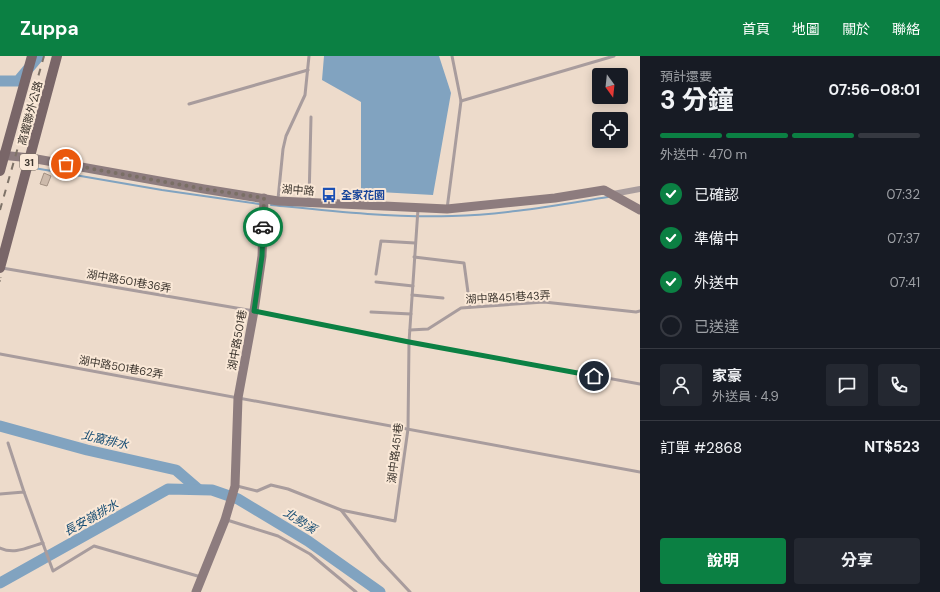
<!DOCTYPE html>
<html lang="zh-TW">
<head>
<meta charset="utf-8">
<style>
	:root { --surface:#171b24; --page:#242831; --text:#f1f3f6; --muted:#9ea1a6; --line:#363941; --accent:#0b8043 }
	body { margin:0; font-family:"DM Sans","Noto Sans TC",sans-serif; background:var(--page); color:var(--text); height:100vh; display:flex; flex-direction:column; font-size:15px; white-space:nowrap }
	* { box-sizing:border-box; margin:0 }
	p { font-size:13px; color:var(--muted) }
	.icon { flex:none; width:22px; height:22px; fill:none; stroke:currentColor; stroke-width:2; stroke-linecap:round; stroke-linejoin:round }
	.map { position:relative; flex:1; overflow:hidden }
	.side { display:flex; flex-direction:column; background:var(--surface); width:300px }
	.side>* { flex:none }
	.needle { width:26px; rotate:165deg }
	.tools { position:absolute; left:592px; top:12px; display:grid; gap:8px }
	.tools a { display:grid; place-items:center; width:36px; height:36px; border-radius:4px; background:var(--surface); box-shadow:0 2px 10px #0003; font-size:20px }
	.pin { position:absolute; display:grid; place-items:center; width:34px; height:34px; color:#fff; margin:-17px; border:2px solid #fff; border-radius:50%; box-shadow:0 1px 4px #0007 }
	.courier { position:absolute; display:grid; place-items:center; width:40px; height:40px; margin:-20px; border:3px solid #0b8043; border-radius:50%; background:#fff; color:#222; box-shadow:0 1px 5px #0007 }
	.head em { font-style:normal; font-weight:700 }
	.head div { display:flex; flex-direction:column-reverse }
	.head { display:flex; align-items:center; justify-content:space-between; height:68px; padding:0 20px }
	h1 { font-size:26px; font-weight:700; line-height:30px }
	.bar { display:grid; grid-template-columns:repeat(4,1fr); gap:6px 4px; align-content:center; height:48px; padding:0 20px }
	.bar i { height:5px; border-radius:3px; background:var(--line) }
	.bar .selected { background:var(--accent) }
	.bar p { grid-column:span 4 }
	.line { display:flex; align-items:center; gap:10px; padding:0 20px; border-top:1px solid var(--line) }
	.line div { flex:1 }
	.round { display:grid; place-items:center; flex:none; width:42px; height:42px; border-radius:4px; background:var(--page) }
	ol { padding:0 20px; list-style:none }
	li { display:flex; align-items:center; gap:12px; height:44px }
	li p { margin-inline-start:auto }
	li .icon { padding:4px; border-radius:50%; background:var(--accent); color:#fff; stroke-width:4 }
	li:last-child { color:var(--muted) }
	li i { width:22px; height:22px; border:2px solid var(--line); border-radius:50% }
	.button { display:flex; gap:8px; margin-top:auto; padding:8px 20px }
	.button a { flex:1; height:46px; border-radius:4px; background:var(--accent); color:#fff; font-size:16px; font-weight:700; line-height:46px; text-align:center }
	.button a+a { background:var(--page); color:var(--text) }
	header { display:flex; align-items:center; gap:24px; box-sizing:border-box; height:56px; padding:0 20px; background:var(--accent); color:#fff }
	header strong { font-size:19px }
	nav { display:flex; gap:22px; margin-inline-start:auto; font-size:14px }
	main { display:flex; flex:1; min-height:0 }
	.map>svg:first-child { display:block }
	.water { fill:#81a3c0 }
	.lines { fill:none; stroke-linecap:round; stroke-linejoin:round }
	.stream { stroke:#81a3c0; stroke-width:2 }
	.river { stroke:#81a3c0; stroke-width:11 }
	.building { fill:#cdbaab; stroke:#a39183 }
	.path { stroke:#92867b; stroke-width:1; stroke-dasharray:2 2; stroke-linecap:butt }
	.lane { stroke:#a89c9d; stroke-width:3 }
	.street { stroke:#a89c9d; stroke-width:6 }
	.secondary { stroke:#8d7c7e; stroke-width:9 }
	.primary { stroke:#796668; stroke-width:10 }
	.rail { stroke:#7e7368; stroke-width:2; stroke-dasharray:7 7; stroke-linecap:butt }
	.done { stroke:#7a6f65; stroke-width:4; stroke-dasharray:0 7.2 }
	.route { stroke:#0b8043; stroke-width:5 }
	.labels { text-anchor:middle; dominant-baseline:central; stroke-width:4; stroke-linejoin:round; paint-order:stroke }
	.shield { fill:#fae8d7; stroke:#756b61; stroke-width:1 }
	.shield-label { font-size:10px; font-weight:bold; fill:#3c352e }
	.street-label { font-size:11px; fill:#3c352e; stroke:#fae8d7 }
	.transit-label { font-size:11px; font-weight:bold; fill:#164399; stroke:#fae8d7; text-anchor:start }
	.water-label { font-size:12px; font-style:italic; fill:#154c73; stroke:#fae8d7 }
</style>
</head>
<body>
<header>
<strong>Zuppa</strong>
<nav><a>首頁</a><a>地圖</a><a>關於</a><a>聯絡</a></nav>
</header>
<main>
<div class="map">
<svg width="640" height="536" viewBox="0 0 640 536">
	<rect width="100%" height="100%" fill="#eddbcb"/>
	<path class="water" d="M324,0H439L451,37L433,139L361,135V46L322,24Z"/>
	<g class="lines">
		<g class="stream">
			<path d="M34,112L162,134L259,148"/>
			<path d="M271,149C330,155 392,162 452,160C504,159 557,149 608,141"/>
		</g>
		<g class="river">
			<path d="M0,25H18L39,0"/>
			<path d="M0,370L87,394L176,414L198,433"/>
			<path d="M0,527L168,433L212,434L238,443L308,485L380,536"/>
		</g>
	</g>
	<path class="building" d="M44,117L51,120L47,130L40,128Z"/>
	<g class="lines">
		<path class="path" d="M0,226L1,221"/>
		<g class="lane">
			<path d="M461,45L614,0"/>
			<path d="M189,48L308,14"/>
			<path d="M278,143L283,93L286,80L305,39L309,0"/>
			<path d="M309,145L311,61"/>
			<path d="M447,153L461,45L452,0"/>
			<path d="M414,201L464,207L470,251"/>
			<path d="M2,212L254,255L409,286L640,328"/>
			<path d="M376,218L381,185L415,187"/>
			<path d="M376,226L413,230"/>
			<path d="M412,239L443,242"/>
			<path d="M371,256L411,258"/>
			<path d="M410,274L428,273L461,252L544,246L636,256L640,255"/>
			<path d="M0,298L640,416"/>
			<path d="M8,387L24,436"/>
			<path d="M237,430L257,435L271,429L288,433L341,454L395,465L408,373L409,286L418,153"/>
			<path d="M0,438L24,436L53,515L94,490L201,521"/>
			<path d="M341,454L380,504L410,536"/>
			<path d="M227,464L278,480L310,498L356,536"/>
			<path d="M0,492C15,499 28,491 43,487"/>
		</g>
		<path class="street" d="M613,138L640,133"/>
		<g class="secondary">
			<path d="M0,99L31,102L204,133L278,145L447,153L555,142L604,134L640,154"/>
			<path d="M196,536L225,464L235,430L238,342L254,255L262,200L264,142"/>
		</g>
		<g class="primary">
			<path d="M0,115L32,0"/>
			<path d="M0,212L57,0"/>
		</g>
		<path class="rail" d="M0,154L44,0"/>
	</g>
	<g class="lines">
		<path class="done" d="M66,108L204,133L264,142L263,171"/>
		<path class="route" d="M263,171L262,200L254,255L409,286L594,320"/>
	</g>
	<defs>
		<symbol id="bus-bare" viewBox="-9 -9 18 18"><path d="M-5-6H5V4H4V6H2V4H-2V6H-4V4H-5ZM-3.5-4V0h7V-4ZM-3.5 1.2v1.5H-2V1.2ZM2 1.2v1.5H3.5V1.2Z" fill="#1a4fb4" stroke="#fae8d7" stroke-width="2.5" paint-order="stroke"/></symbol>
	</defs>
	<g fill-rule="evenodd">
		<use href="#bus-bare" x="318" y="128" width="22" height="22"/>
	</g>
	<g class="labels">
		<rect class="shield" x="20" y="98" width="18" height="16" rx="3"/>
		<g class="shield-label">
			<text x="29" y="106">31</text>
		</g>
		<g class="street-label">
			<text transform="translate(30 57) rotate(-75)">高鐵聯外公路</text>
			<text transform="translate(298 134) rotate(4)">湖中路</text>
			<text transform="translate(129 225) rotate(10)">湖中路501巷36弄</text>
			<text transform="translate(508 241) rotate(-3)">湖中路451巷43弄</text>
			<text transform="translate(237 284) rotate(-80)">湖中路501巷</text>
			<text transform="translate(121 311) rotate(10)">湖中路501巷62弄</text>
			<text transform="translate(395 397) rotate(-83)">湖中路451巷</text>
		</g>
		<g class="transit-label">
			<text x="341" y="139">全家花園</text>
		</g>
		<g class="water-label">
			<text transform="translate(105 384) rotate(13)">北窩排水</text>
			<text transform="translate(91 462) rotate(-29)">長安嶺排水</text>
			<text transform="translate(300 465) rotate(32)">北勢溪</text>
		</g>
	</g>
</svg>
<div class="tools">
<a><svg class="needle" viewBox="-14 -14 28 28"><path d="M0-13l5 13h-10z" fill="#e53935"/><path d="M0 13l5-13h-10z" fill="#9ea1a6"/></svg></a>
<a><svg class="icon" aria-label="locate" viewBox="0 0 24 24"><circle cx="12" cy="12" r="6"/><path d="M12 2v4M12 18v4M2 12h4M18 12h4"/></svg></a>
</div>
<div class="pin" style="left:66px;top:108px;background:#ea580c"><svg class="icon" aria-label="bag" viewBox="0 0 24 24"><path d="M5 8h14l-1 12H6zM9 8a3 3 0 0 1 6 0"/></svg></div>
<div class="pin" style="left:594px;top:320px;background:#1f2937"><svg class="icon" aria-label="home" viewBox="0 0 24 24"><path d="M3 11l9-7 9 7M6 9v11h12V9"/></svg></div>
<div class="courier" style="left:263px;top:171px"><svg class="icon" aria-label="car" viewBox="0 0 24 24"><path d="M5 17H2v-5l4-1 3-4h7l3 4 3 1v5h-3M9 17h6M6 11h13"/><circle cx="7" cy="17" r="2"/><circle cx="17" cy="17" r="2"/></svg></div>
</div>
<section class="side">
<div class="head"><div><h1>3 分鐘</h1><p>預計還要</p></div><em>07:56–08:01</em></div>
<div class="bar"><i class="selected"></i><i class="selected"></i><i class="selected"></i><i></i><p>外送中 · 470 m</p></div>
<ol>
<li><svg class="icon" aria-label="check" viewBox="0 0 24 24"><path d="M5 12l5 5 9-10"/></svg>已確認<p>07:32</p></li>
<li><svg class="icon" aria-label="check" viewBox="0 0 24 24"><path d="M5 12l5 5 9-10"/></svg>準備中<p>07:37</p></li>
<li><svg class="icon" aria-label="check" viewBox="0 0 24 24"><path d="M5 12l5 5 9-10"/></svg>外送中<p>07:41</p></li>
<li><i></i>已送達</li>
</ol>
<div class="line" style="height:72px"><a class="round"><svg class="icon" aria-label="person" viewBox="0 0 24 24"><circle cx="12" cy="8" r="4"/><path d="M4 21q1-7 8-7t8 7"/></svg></a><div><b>家豪</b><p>外送員 · 4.9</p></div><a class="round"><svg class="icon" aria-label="chat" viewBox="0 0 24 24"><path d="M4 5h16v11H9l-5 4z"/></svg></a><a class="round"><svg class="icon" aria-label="phone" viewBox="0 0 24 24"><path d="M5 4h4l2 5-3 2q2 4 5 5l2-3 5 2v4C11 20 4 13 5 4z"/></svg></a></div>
<div class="line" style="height:52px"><div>訂單 #2868</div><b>NT$523</b></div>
<div class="button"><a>說明</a><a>分享</a></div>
</section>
</main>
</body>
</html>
